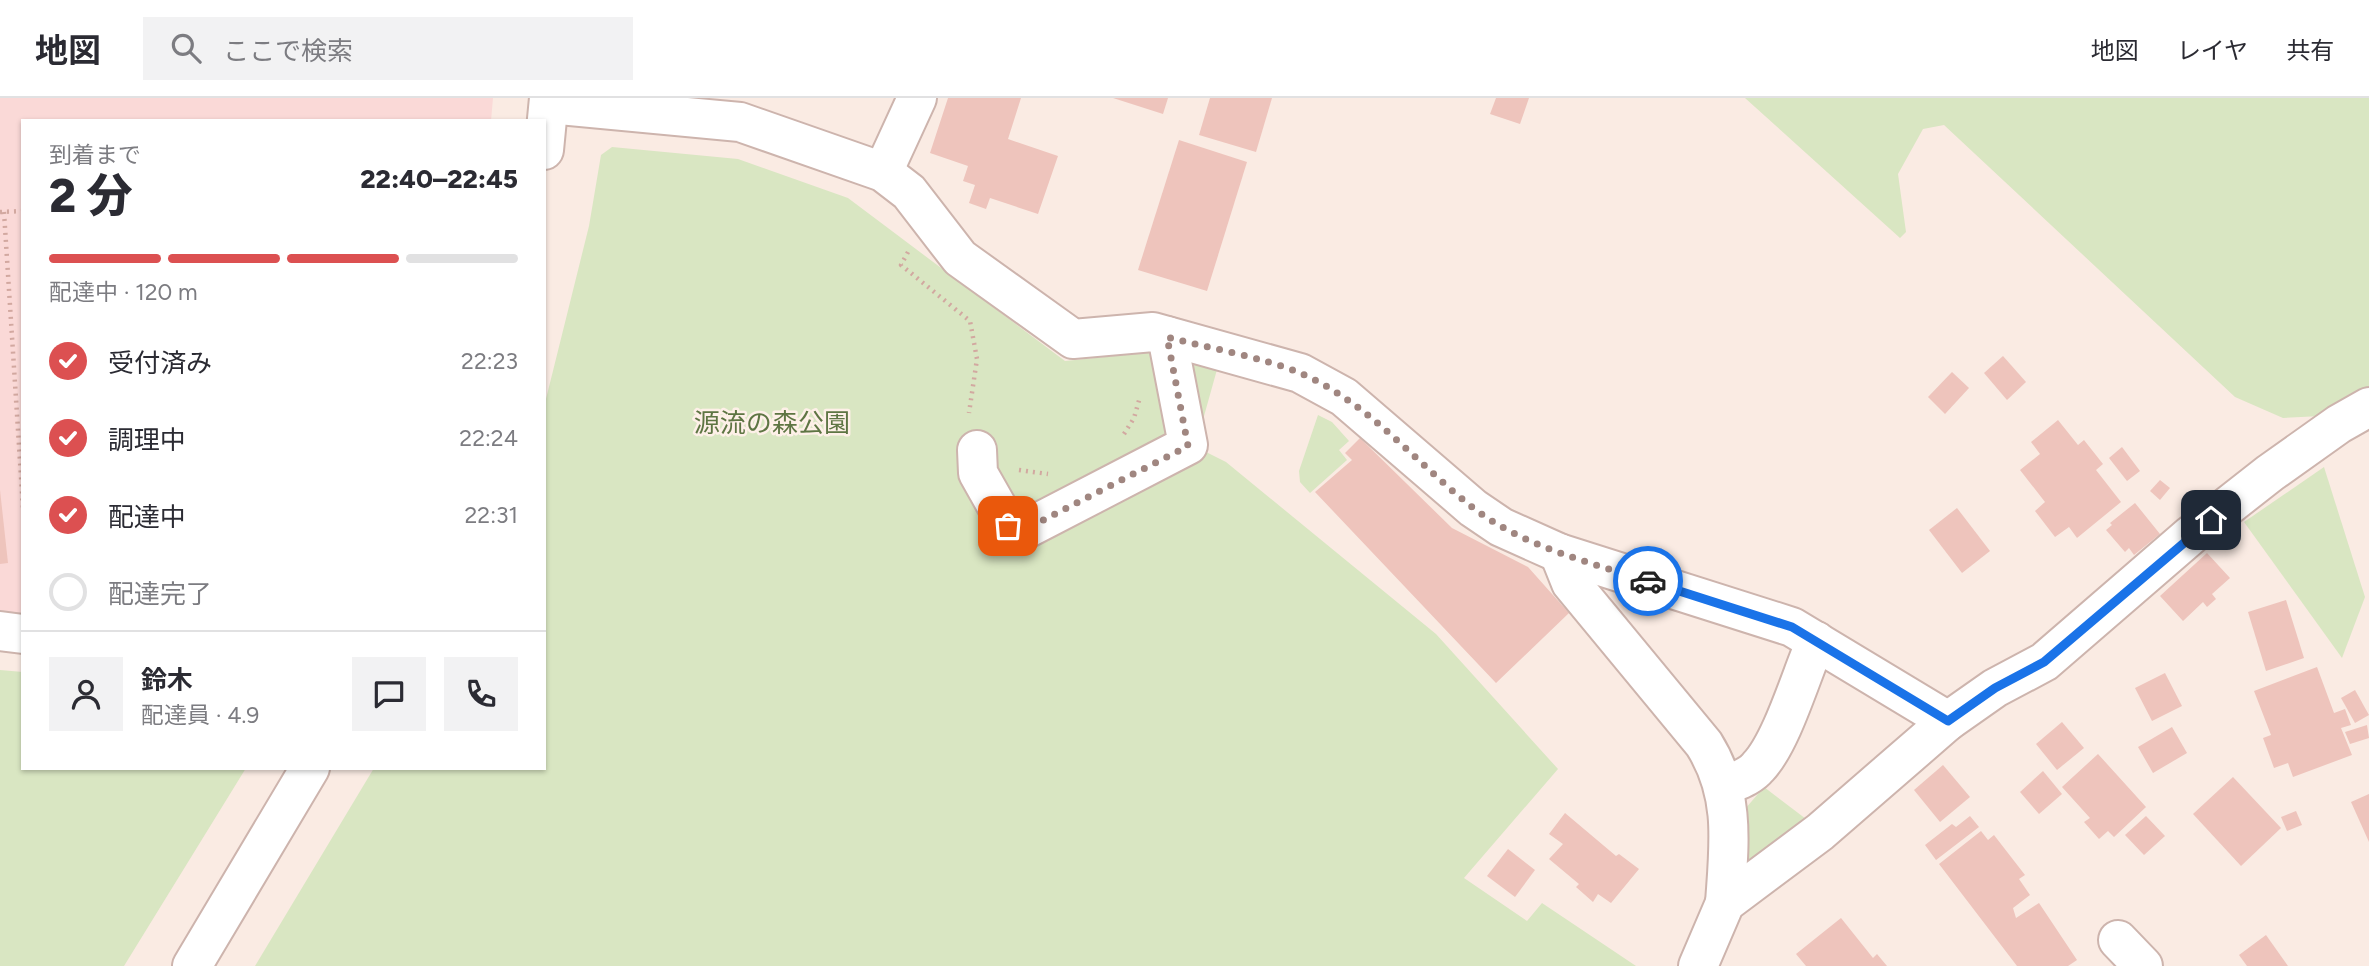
<!DOCTYPE html>
<html lang="ja">
<head>
<meta charset="utf-8">
<style>
	:root { --surface:#fff; --page:#f2f2f3; --text:#2b2b33; --muted:#7c7c81; --line:#e1e1e2; --accent:#dc5051 }
	body { margin:0; font-family:Figtree,"Noto Sans JP",sans-serif; background:var(--page); color:var(--text); height:100vh; display:flex; flex-direction:column; font-size:26px; white-space:nowrap }
	* { box-sizing:border-box; margin:0 }
	p { font-size:23px; color:var(--muted) }
	.icon { flex:none; width:38px; height:38px; fill:none; stroke:currentColor; stroke-width:2; stroke-linecap:round; stroke-linejoin:round }
	.map { position:relative; flex:1; overflow:hidden }
	.sheet { position:absolute; left:21px; top:21px; width:525px; height:651px; display:flex; flex-direction:column; background:var(--surface); border-radius:0px; box-shadow:0 2px 5px #0004 }
	.sheet>* { flex:none }
	.pin { position:absolute; display:grid; place-items:center; width:60px; height:60px; color:#fff; margin:-30px; border-radius:14px; box-shadow:0 4px 10px #0006 }
	.courier { position:absolute; display:grid; place-items:center; width:70px; height:70px; margin:-35px; border:5px solid #1a73e8; border-radius:50%; background:#fff; color:#222; box-shadow:0 2px 9px #0007 }
	.summary em { font-style:normal; font-weight:800 }
	.summary div { display:flex; flex-direction:column-reverse }
	.summary { display:flex; align-items:center; justify-content:space-between; height:119px; padding:0 28px }
	h1 { font-size:46px; font-weight:800; line-height:52px }
	.bar { display:grid; grid-template-columns:repeat(4,1fr); gap:10px 7px; align-content:center; height:84px; padding:0 28px }
	.bar i { height:9px; border-radius:5px; background:var(--line) }
	.bar .selected { background:var(--accent) }
	.bar p { grid-column:span 4 }
	.line { display:flex; align-items:center; gap:18px; padding:0 28px; border-top:2px solid var(--line) }
	.line div { flex:1 }
	.round { display:grid; place-items:center; flex:none; width:74px; height:74px; border-radius:0px; background:var(--page) }
	ol { padding:0 28px; list-style:none }
	li { display:flex; align-items:center; gap:21px; height:77px }
	li p { margin-inline-start:auto }
	li .icon { padding:7px; border-radius:50%; background:var(--accent); color:#fff; stroke-width:4 }
	li:last-child { color:var(--muted) }
	li i { width:38px; height:38px; border:4px solid var(--line); border-radius:50% }
	header { display:flex; align-items:center; gap:42px; box-sizing:border-box; height:98px; padding:0 35px; background:var(--surface); border-bottom:2px solid var(--line) }
	header strong { font-size:33px }
	nav { display:flex; gap:38px; margin-inline-start:auto; font-size:24px }
	.search { width:490px; height:63px; background:var(--page); display:flex; align-items:center; gap:18px; box-sizing:border-box; padding:0 24px; border-radius:0px; color:var(--muted); font-size:26px }
	.map>svg:first-child { display:block }
	.commercial { fill:#fad9d7 }
	.green { fill:#d9e6c2 }
	.building { fill:#eec4bc }
	.lines { fill:none; stroke-linecap:round; stroke-linejoin:round }
	.minor-casing { stroke:#cdb4ad; stroke-width:42 }
	.path { stroke:#d2a8a0; stroke-width:4.5; stroke-dasharray:2 5; stroke-linecap:butt }
	.minor { stroke:#fff; stroke-width:38 }
	.done { stroke:#a08680; stroke-width:7; stroke-dasharray:0 12.6 }
	.route { stroke:#1a73e8; stroke-width:9 }
	.labels { text-anchor:middle; dominant-baseline:central; stroke-width:5; stroke-linejoin:round; paint-order:stroke }
	.park-label { font-size:26px; fill:#5e7543; stroke:#fef0e8 }
</style>
</head>
<body>
<header>
<strong>地図</strong>
<div class="search"><svg class="icon" aria-label="search" viewBox="0 0 24 24"><circle cx="10" cy="10" r="6"/><path d="M15 15l6 6"/></svg>ここで検索</div>
<nav><a>地図</a><a>レイヤ</a><a>共有</a></nav>
</header>
<div class="map">
<svg width="2369" height="868" viewBox="0 0 2369 868">
	<rect width="100%" height="100%" fill="#faebe3"/>
	<path class="commercial" d="M0,0H493L491,23H23V517L0,515Z"/>
	<g class="green">
		<path d="M1745,0H2369V289L2321,318L2283,320L2235,299L1944,27L1923,31L1898,76L1906,134L1900,140Z"/>
		<path d="M612,49L738,61L848,100L1065,263L1155,254L1218,268L1199,336L1202,352L1226,364L1436,536L1558,671L1464,780L1527,823L1542,805L1636,868H255L374,670H544V309L589,128L601,57Z"/>
		<path d="M1318,317L1332,324L1349,343L1339,352L1347,362L1310,395L1300,384L1299,373Z"/>
		<path d="M2324,369L2365,499L2342,560L2244,424Z"/>
		<path d="M0,572L23,574V670H246L124,868H0Z"/>
		<path d="M1764,689L1810,724L1738,782L1745,711Z"/>
	</g>
	<g class="building">
		<path d="M948,0H1021L1008,41L1058,58L1038,116L990,100L986,111L969,105L975,87L963,83L968,68L930,55Z"/>
		<path d="M1113,0H1168L1163,16Z"/>
		<path d="M1210,0H1272L1256,54L1199,37Z"/>
		<path d="M1496,0H1529L1520,26L1490,16Z"/>
		<path d="M1179,42L1247,64L1207,193L1138,172Z"/>
		<path d="M2003,258L2026,284L2007,302L1984,275Z"/>
		<path d="M1952,274L1969,290L1945,316L1928,299Z"/>
		<path d="M2058,322L2078,347L2084,342L2103,366L2096,372L2121,404L2077,440L2069,429L2055,439L2035,413L2045,404L2020,372L2040,356L2031,344Z"/>
		<path d="M1360,340L1452,430L1528,469L1569,515L1496,585L1315,394L1352,362L1345,355Z"/>
		<path d="M2122,349L2140,373L2127,383L2109,360Z"/>
		<path d="M2160,382L2170,390L2160,402L2150,393Z"/>
		<path d="M0,392L8,465L0,466Z"/>
		<path d="M2135,405L2160,436L2134,457L2129,450L2125,454L2106,432L2112,427L2110,425Z"/>
		<path d="M1957,410L1990,453L1962,475L1929,432Z"/>
		<path d="M2207,455L2230,480L2212,496L2216,501L2207,509L2203,504L2183,523L2160,498Z"/>
		<path d="M2286,502L2304,560L2266,573L2248,514Z"/>
		<path d="M2317,569L2334,615L2345,611L2351,627L2341,630L2352,657L2293,679L2288,665L2274,670L2263,640L2271,637L2254,593Z"/>
		<path d="M2165,575L2182,608L2152,623L2135,590Z"/>
		<path d="M2355,592L2369,617L2355,625L2341,600Z"/>
		<path d="M2062,624L2084,650L2057,672L2036,646Z"/>
		<path d="M2367,627L2369,640L2350,646L2345,634Z"/>
		<path d="M2172,629L2187,655L2153,675L2138,649Z"/>
		<path d="M2098,656L2146,709L2114,739L2108,733L2099,741L2084,724L2090,720L2062,689Z"/>
		<path d="M1943,667L1970,699L1940,724L1914,692Z"/>
		<path d="M2043,673L2062,696L2039,716L2020,694Z"/>
		<path d="M2233,679L2281,730L2241,768L2193,716Z"/>
		<path d="M2369,696V744L2351,704Z"/>
		<path d="M2296,713L2302,727L2287,733L2281,719Z"/>
		<path d="M1565,715L1616,758L1619,756L1639,771L1611,805L1598,796L1593,804L1576,789L1579,786L1549,761L1563,746L1549,736Z"/>
		<path d="M1970,718L1979,729L1936,762L1925,747L1952,726L1956,729Z"/>
		<path d="M2146,718L2165,738L2144,757L2125,737Z"/>
		<path d="M1981,733L1988,742L1994,737L2025,777L2019,781L2030,797L2013,810L2016,820L2039,805L2077,862L2068,868H2017L1939,766Z"/>
		<path d="M1508,751L1535,772L1515,799L1487,778Z"/>
		<path d="M1841,820L1873,860L1877,856L1887,868H1806L1796,856Z"/>
		<path d="M2266,837L2288,868H2247L2239,857Z"/>
	</g>
	<g class="lines">
		<defs>
			<g id="minor">
				<path d="M549,6L740,24L883,74L909,94L960,160L1073,241L1153,234L1300,275L1344,299L1473,410L1501,429L1559,455L1792,529L1948,623"/>
				<path d="M544,52L549,0"/>
				<path d="M883,74L917,0"/>
				<path d="M977,352L978,375L1008,428L1026,431L1188,347L1167,238"/>
				<path d="M1559,455L1571,485L1704,646C1736,697 1729,747 1725,805"/>
				<path d="M0,533L23,536"/>
				<path d="M1725,688C1736,683 1750,679 1758,669C1782,644 1801,577 1816,543"/>
				<path d="M2118,842L2143,868"/>
				<path d="M192,868L310,670"/>
				<path d="M1698,868L1725,805L1820,734L1948,623L1995,590L2044,564L2191,437L2270,375L2339,326L2369,309"/>
			</g>
		</defs>
		<use href="#minor" class="minor-casing"/>
		<g class="path">
			<path d="M0,114L23,113"/>
			<path d="M4,114L23,410"/>
			<path d="M908,154L901,167L970,223L977,261L969,315"/>
			<path d="M1124,336L1134,320L1140,299"/>
			<path d="M1019,372L1048,376"/>
		</g>
		<use href="#minor" class="minor"/>
	</g>
	<g class="lines">
		<path class="done" d="M1008,428L1026,431L1188,348L1167,239C1208,250 1262,259 1300,275C1368,304 1416,365 1472,409C1522,448 1588,464 1648,483"/>
		<path class="route" d="M1648,483L1792,529L1948,623L1995,590L2044,564L2211,422"/>
	</g>
	<g class="labels">
		<g class="park-label">
			<text x="772" y="325">源流の森公園</text>
		</g>
	</g>
</svg>
<div class="pin" style="left:1008px;top:428px;background:#ea580c"><svg class="icon" aria-label="bag" viewBox="0 0 24 24"><path d="M5 8h14l-1 12H6zM9 8a3 3 0 0 1 6 0"/></svg></div>
<div class="pin" style="left:2211px;top:422px;background:#1f2937"><svg class="icon" aria-label="home" viewBox="0 0 24 24"><path d="M3 11l9-7 9 7M6 9v11h12V9"/></svg></div>
<div class="courier" style="left:1648px;top:483px"><svg class="icon" aria-label="car" viewBox="0 0 24 24"><path d="M5 17H2v-5l4-1 3-4h7l3 4 3 1v5h-3M9 17h6M6 11h13"/><circle cx="7" cy="17" r="2"/><circle cx="17" cy="17" r="2"/></svg></div>
<section class="sheet">
<div class="summary"><div><h1>2 分</h1><p>到着まで</p></div><em>22:40–22:45</em></div>
<div class="bar"><i class="selected"></i><i class="selected"></i><i class="selected"></i><i></i><p>配達中 · 120 m</p></div>
<ol>
<li><svg class="icon" aria-label="check" viewBox="0 0 24 24"><path d="M5 12l5 5 9-10"/></svg>受付済み<p>22:23</p></li>
<li><svg class="icon" aria-label="check" viewBox="0 0 24 24"><path d="M5 12l5 5 9-10"/></svg>調理中<p>22:24</p></li>
<li><svg class="icon" aria-label="check" viewBox="0 0 24 24"><path d="M5 12l5 5 9-10"/></svg>配達中<p>22:31</p></li>
<li><i></i>配達完了</li>
</ol>
<div class="line" style="height:126px"><a class="round"><svg class="icon" aria-label="person" viewBox="0 0 24 24"><circle cx="12" cy="8" r="4"/><path d="M4 21q1-7 8-7t8 7"/></svg></a><div><b>鈴木</b><p>配達員 · 4.9</p></div><a class="round"><svg class="icon" aria-label="chat" viewBox="0 0 24 24"><path d="M4 5h16v11H9l-5 4z"/></svg></a><a class="round"><svg class="icon" aria-label="phone" viewBox="0 0 24 24"><path d="M5 4h4l2 5-3 2q2 4 5 5l2-3 5 2v4C11 20 4 13 5 4z"/></svg></a></div>
</section>
</div>
</body>
</html>
